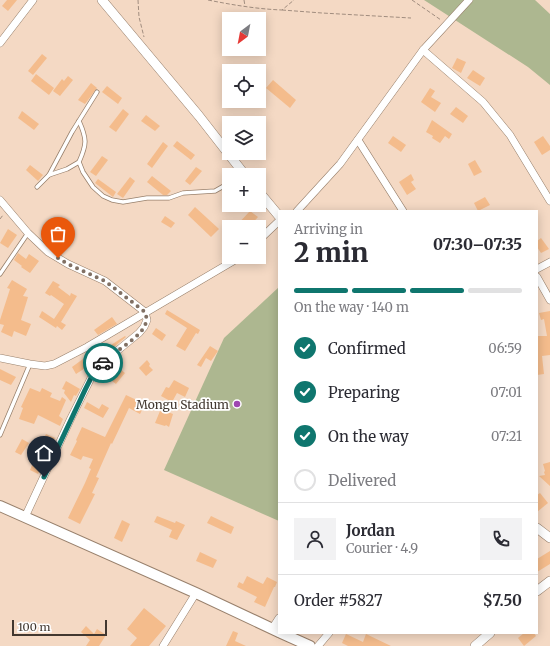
<!DOCTYPE html>
<html lang="en">
<head>
<meta charset="utf-8">
<style>
	:root { --surface:#fff; --page:#f2f2f3; --text:#2b2b33; --muted:#7c7c81; --line:#e1e1e2; --accent:#0f766e }
	body { margin:0; font-family:Merriweather,serif; background:var(--page); color:var(--text); height:100vh; display:flex; flex-direction:column; font-size:15px; white-space:nowrap }
	* { box-sizing:border-box; margin:0 }
	p { font-size:13px; color:var(--muted) }
	.icon { flex:none; width:22px; height:22px; fill:none; stroke:currentColor; stroke-width:2; stroke-linecap:round; stroke-linejoin:round }
	.map { position:relative; flex:1; overflow:hidden }
	.sheet { position:absolute; left:278px; top:210px; width:260px; height:424px; display:flex; flex-direction:column; background:var(--surface); border-radius:0px; box-shadow:0 2px 10px #0003 }
	.sheet>* { flex:none }
	.needle { width:26px; rotate:212deg }
	.controls { position:absolute; left:222px; top:12px; display:grid; gap:8px }
	.controls a { display:grid; place-items:center; width:44px; height:44px; border-radius:0px; background:var(--surface); box-shadow:0 2px 10px #0003; font-size:20px }
	.scale { position:absolute; left:12px; bottom:10px; width:95px; box-sizing:border-box; padding-left:4px; border:2px solid #423830; border-top:0; font-size:11px; line-height:14px; white-space:nowrap; color:#423830; -webkit-text-stroke:3px #fff; paint-order:stroke }
	.pin { position:absolute; display:grid; place-items:center; width:34px; height:34px; color:#fff; margin:-41px -17px; border-radius:50% 50% 50% 0; rotate:-45deg; box-shadow:0 0 4px #0007 }
	.pin .icon { rotate:45deg }
	.courier { position:absolute; display:grid; place-items:center; width:40px; height:40px; margin:-20px; border:3px solid #0f766e; border-radius:50%; background:#fff; color:#222; box-shadow:0 1px 5px #0007 }
	.headline em { font-style:normal; font-weight:800 }
	.headline div { display:flex; flex-direction:column-reverse }
	.headline { display:flex; align-items:center; justify-content:space-between; height:68px; padding:0 16px }
	h1 { font-size:26px; font-weight:800; line-height:30px }
	.bar { display:grid; grid-template-columns:repeat(4,1fr); gap:6px 4px; align-content:center; height:48px; padding:0 16px }
	.bar i { height:5px; border-radius:3px; background:var(--line) }
	.bar .selected { background:var(--accent) }
	.bar p { grid-column:span 4 }
	.line { display:flex; align-items:center; gap:10px; padding:0 16px; border-top:1px solid var(--line) }
	.line div { flex:1 }
	.round { display:grid; place-items:center; flex:none; width:42px; height:42px; border-radius:0px; background:var(--page) }
	ol { padding:0 16px; list-style:none }
	li { display:flex; align-items:center; gap:12px; height:44px }
	li p { margin-inline-start:auto }
	li .icon { padding:4px; border-radius:50%; background:var(--accent); color:#fff; stroke-width:4 }
	li:last-child { color:var(--muted) }
	li i { width:22px; height:22px; border:2px solid var(--line); border-radius:50% }
	.map>svg:first-child { display:block }
	.green { fill:#adb790 }
	.building { fill:#f4bc8c }
	.lines { fill:none; stroke-linecap:round; stroke-linejoin:round }
	.service-casing { stroke:#98806c; stroke-width:5 }
	.minor-casing { stroke:#98806c; stroke-width:8 }
	.tertiary-casing { stroke:#98806c; stroke-width:10 }
	.secondary-casing { stroke:#98806c; stroke-width:12 }
	.path { stroke:#a18d7f; stroke-width:1; stroke-dasharray:4 2; stroke-linecap:butt }
	.service { stroke:#fff; stroke-width:3.5 }
	.minor { stroke:#fff; stroke-width:7 }
	.tertiary { stroke:#fff; stroke-width:9 }
	.secondary { stroke:#fff; stroke-width:10 }
	.done { stroke:#807064; stroke-width:4; stroke-dasharray:0 7.2 }
	.route { stroke:#0f766e; stroke-width:5 }
	.poi-dot { fill:#9f46b1; stroke:#fff; stroke-width:1.5 }
	.labels { text-anchor:middle; dominant-baseline:central; stroke-width:3.5; stroke-linejoin:round; paint-order:stroke }
	.poi-label { font-size:12px; fill:#423830; stroke:#fff; text-anchor:end }
</style>
</head>
<body>
<div class="map">
<svg width="550" height="646" viewBox="0 0 550 646">
	<rect width="100%" height="100%" fill="#f4d9c4"/>
	<g class="green">
		<path d="M424,0H535L550,14V85L528,67Z"/>
		<path d="M279,287V521L164,470L224,338Z"/>
	</g>
	<g class="building">
		<path d="M7,0H17L8,11L2,6Z"/>
		<path d="M42,54L47,58L33,75L28,71Z"/>
		<path d="M457,58L466,62L461,73L452,68Z"/>
		<path d="M473,70L485,78L480,86L467,78Z"/>
		<path d="M36,74L54,88L49,95L31,81Z"/>
		<path d="M68,76L73,80L60,96L53,91L62,79L64,81Z"/>
		<path d="M273,80L296,100L290,108L266,88Z"/>
		<path d="M91,83L97,88L85,104L78,100Z"/>
		<path d="M107,86L122,98L118,104L102,92Z"/>
		<path d="M430,88L435,91L431,97L441,103L435,112L421,102Z"/>
		<path d="M456,107L468,116L463,123L450,114Z"/>
		<path d="M123,109L129,114L116,132L109,127Z"/>
		<path d="M22,111L39,124L34,130L18,118Z"/>
		<path d="M146,115L160,126L155,131L141,121Z"/>
		<path d="M432,120L452,134L449,139L445,136L440,143L432,138L433,136L426,132Z"/>
		<path d="M393,136L406,145L401,152L388,143Z"/>
		<path d="M543,136L550,146V150L542,155L534,142Z"/>
		<path d="M177,141L195,155L191,160L173,146Z"/>
		<path d="M163,142L168,146L152,168L147,164Z"/>
		<path d="M102,156L108,160L96,176L90,172Z"/>
		<path d="M475,160L482,172L474,176L468,164Z"/>
		<path d="M30,165L43,175L38,181L26,170Z"/>
		<path d="M196,167L202,171L190,185L185,181Z"/>
		<path d="M411,174L414,180L411,182L416,189L407,195L399,182Z"/>
		<path d="M152,176L171,191L167,195H163L147,182Z"/>
		<path d="M130,177L135,181L123,198L117,194Z"/>
		<path d="M98,179L116,192L113,197L95,183Z"/>
		<path d="M485,197L490,205L478,211L474,203Z"/>
		<path d="M195,207L219,229L211,237L188,215Z"/>
		<path d="M250,211L258,217L249,227H235Z"/>
		<path d="M165,216L175,223L171,228L161,222Z"/>
		<path d="M8,229L17,235L8,248L0,243Z"/>
		<path d="M541,238L549,249L541,253L537,247V241Z"/>
		<path d="M18,253L26,259L29,254L39,261L30,273L21,267L22,266L14,260Z"/>
		<path d="M12,280L27,289L23,296L28,297L21,320L31,324L26,336L14,331L12,337L1,332L4,325L0,324V320L10,289L7,288Z"/>
		<path d="M53,281L60,285L58,287L70,296L71,293L77,296L61,322L66,325L62,330L57,326L56,328L39,317L42,311L54,319L64,304L51,295L50,296L45,293Z"/>
		<path d="M167,310L200,330L198,334L196,333L185,351L176,346L187,328L165,314Z"/>
		<path d="M550,311V355L542,356L544,374L537,375V336H547L544,319L541,320L539,313Z"/>
		<path d="M112,317L117,324L98,335L94,330Z"/>
		<path d="M156,328L166,335L162,341L152,334Z"/>
		<path d="M125,336L126,337L102,357L76,374L72,367L83,359L84,361L89,359Z"/>
		<path d="M210,346L218,351L211,361L206,358L201,367L197,365Z"/>
		<path d="M147,360L150,364L149,366L153,370L146,376L139,368Z"/>
		<path d="M0,369L16,377L11,385L0,380Z"/>
		<path d="M120,369L125,373L116,384L112,381Z"/>
		<path d="M174,380L189,388L185,397L177,393L172,402L161,396L166,387L169,388Z"/>
		<path d="M66,381L80,389L76,396L74,395L71,402L64,393L65,390L62,389Z"/>
		<path d="M30,388L40,392L42,388L52,393L50,397L60,401L62,397L66,400L59,416L63,419L60,426L38,415L34,424L19,419L23,408L21,407Z"/>
		<path d="M126,395L145,404L140,414L129,408L112,444L111,443L96,477L99,478L92,493L95,494L80,524L68,518L85,483L91,469L89,468L93,459L83,456L81,460L70,455L77,441L76,440L82,427L105,437Z"/>
		<path d="M87,402L99,409L102,404L109,408L103,418L84,408Z"/>
		<path d="M163,410L173,414L169,427L166,425L165,426L155,423L160,411L162,412Z"/>
		<path d="M46,434L55,438L51,446L42,442Z"/>
		<path d="M22,439L29,443L21,455L15,452Z"/>
		<path d="M34,461L42,465L38,474L30,470Z"/>
		<path d="M550,462V486L539,476L545,475L544,472L545,471L543,464Z"/>
		<path d="M540,493L548,503L537,512V495Z"/>
		<path d="M157,516L175,523L176,521L185,525L177,540L169,537L172,530L154,522Z"/>
		<path d="M211,516L234,527L231,534L207,523Z"/>
		<path d="M122,520L130,524L122,542L114,538Z"/>
		<path d="M550,551V564L537,572V559Z"/>
		<path d="M200,552L217,560L213,568L196,561Z"/>
		<path d="M247,576L263,584L267,577L277,582L275,587H274L265,607L254,602L257,597L237,587L239,582L243,584Z"/>
		<path d="M144,608L166,626L149,646H130L137,638L127,629Z"/>
		<path d="M86,626L94,634L97,629L106,635L99,646H86L90,640L81,632Z"/>
		<path d="M233,631L238,633L235,641L246,646H226Z"/>
		<path d="M524,633H534L536,636L524,646L518,638Z"/>
		<path d="M346,634L363,642L366,634L391,646H348L342,643Z"/>
	</g>
	<g class="lines">
		<defs>
			<g id="service">
				<path d="M79,121C87,139 87,144 79,162L83,172L93,187L103,196L112,200L123,202L147,198H169L183,193L215,191L229,183"/>
				<path d="M49,175L67,169L79,162"/>
				<path d="M37,187L49,175L72,132L97,92"/>
				<path d="M0,274L28,233"/>
				<path d="M0,435L30,364"/>
			</g>
			<g id="minor">
				<path d="M0,43L33,0"/>
				<path d="M423,50L483,102L510,135L550,201"/>
				<path d="M358,140L403,211"/>
				<path d="M0,200L28,233L48,252L68,264L105,281L145,312L147,320L144,327L139,333L106,360L93,374L71,418L25,517"/>
				<path d="M297,211L340,164L423,50L469,0"/>
				<path d="M259,240L279,221"/>
				<path d="M537,269L550,262"/>
				<path d="M537,277L550,300"/>
				<path d="M0,358L30,364L45,366L54,364L87,347L240,257"/>
				<path d="M272,629L279,618"/>
				<path d="M163,646L196,593"/>
				<path d="M318,646L329,633"/>
			</g>
			<g id="tertiary">
				<path d="M102,0L199,116L245,175"/>
				<path d="M259,192L279,216"/>
				<path d="M537,528L550,538"/>
				<path d="M537,591L550,581"/>
				<path d="M475,646L490,633"/>
			</g>
			<g id="secondary">
				<path d="M0,506L196,593L279,632"/>
				<path d="M281,633L310,646"/>
			</g>
		</defs>
		<use href="#service" class="service-casing"/>
		<use href="#minor" class="minor-casing"/>
		<use href="#tertiary" class="tertiary-casing"/>
		<use href="#secondary" class="secondary-casing"/>
		<g class="path">
			<path d="M138,0L139,17L144,37"/>
			<path d="M208,0C233,5 257,9 282,10L294,0"/>
			<path d="M244,0L245,6"/>
			<path d="M412,0L441,20"/>
			<path d="M282,10L322,13L411,18"/>
			<path d="M0,219L3,215"/>
		</g>
		<use href="#service" class="service"/>
		<use href="#minor" class="minor"/>
		<use href="#tertiary" class="tertiary"/>
		<use href="#secondary" class="secondary"/>
	</g>
	<g class="lines">
		<path class="done" d="M58,258L68,264L105,281L145,312C146,315 147,319 146,322C143,337 114,351 103,363"/>
		<path class="route" d="M44,477L85,390L93,374L103,363"/>
	</g>
	<circle class="poi-dot" cx="237" cy="404" r="4"/>
	<g class="labels">
		<g class="poi-label">
			<text x="229" y="404">Mongu Stadium</text>
		</g>
	</g>
</svg>
<div class="controls">
<a><svg class="needle" viewBox="-14 -14 28 28"><path d="M0-13l5 13h-10z" fill="#e53935"/><path d="M0 13l5-13h-10z" fill="#7c7c81"/></svg></a>
<a><svg class="icon" aria-label="locate" viewBox="0 0 24 24"><circle cx="12" cy="12" r="6"/><path d="M12 2v4M12 18v4M2 12h4M18 12h4"/></svg></a>
<a><svg class="icon" aria-label="layers" viewBox="0 0 24 24"><path d="M12 4l9 5-9 5-9-5zM3 14l9 5 9-5"/></svg></a>
<a>+</a>
<a>−</a>
</div>
<div class="scale">100 m</div>
<div class="pin" style="left:58px;top:258px;background:#ea580c"><svg class="icon" aria-label="bag" viewBox="0 0 24 24"><path d="M5 8h14l-1 12H6zM9 8a3 3 0 0 1 6 0"/></svg></div>
<div class="pin" style="left:44px;top:477px;background:#1f2937"><svg class="icon" aria-label="home" viewBox="0 0 24 24"><path d="M3 11l9-7 9 7M6 9v11h12V9"/></svg></div>
<div class="courier" style="left:103px;top:363px"><svg class="icon" aria-label="car" viewBox="0 0 24 24"><path d="M5 17H2v-5l4-1 3-4h7l3 4 3 1v5h-3M9 17h6M6 11h13"/><circle cx="7" cy="17" r="2"/><circle cx="17" cy="17" r="2"/></svg></div>
<section class="sheet">
<div class="headline"><div><h1>2 min</h1><p>Arriving in</p></div><em>07:30–07:35</em></div>
<div class="bar"><i class="selected"></i><i class="selected"></i><i class="selected"></i><i></i><p>On the way · 140 m</p></div>
<ol>
<li><svg class="icon" aria-label="check" viewBox="0 0 24 24"><path d="M5 12l5 5 9-10"/></svg>Confirmed<p>06:59</p></li>
<li><svg class="icon" aria-label="check" viewBox="0 0 24 24"><path d="M5 12l5 5 9-10"/></svg>Preparing<p>07:01</p></li>
<li><svg class="icon" aria-label="check" viewBox="0 0 24 24"><path d="M5 12l5 5 9-10"/></svg>On the way<p>07:21</p></li>
<li><i></i>Delivered</li>
</ol>
<div class="line" style="height:72px"><a class="round"><svg class="icon" aria-label="person" viewBox="0 0 24 24"><circle cx="12" cy="8" r="4"/><path d="M4 21q1-7 8-7t8 7"/></svg></a><div><b>Jordan</b><p>Courier · 4.9</p></div><a class="round"><svg class="icon" aria-label="phone" viewBox="0 0 24 24"><path d="M5 4h4l2 5-3 2q2 4 5 5l2-3 5 2v4C11 20 4 13 5 4z"/></svg></a></div>
<div class="line" style="height:52px"><div>Order #5827</div><b>$7.50</b></div>
</section>
</div>
</body>
</html>
